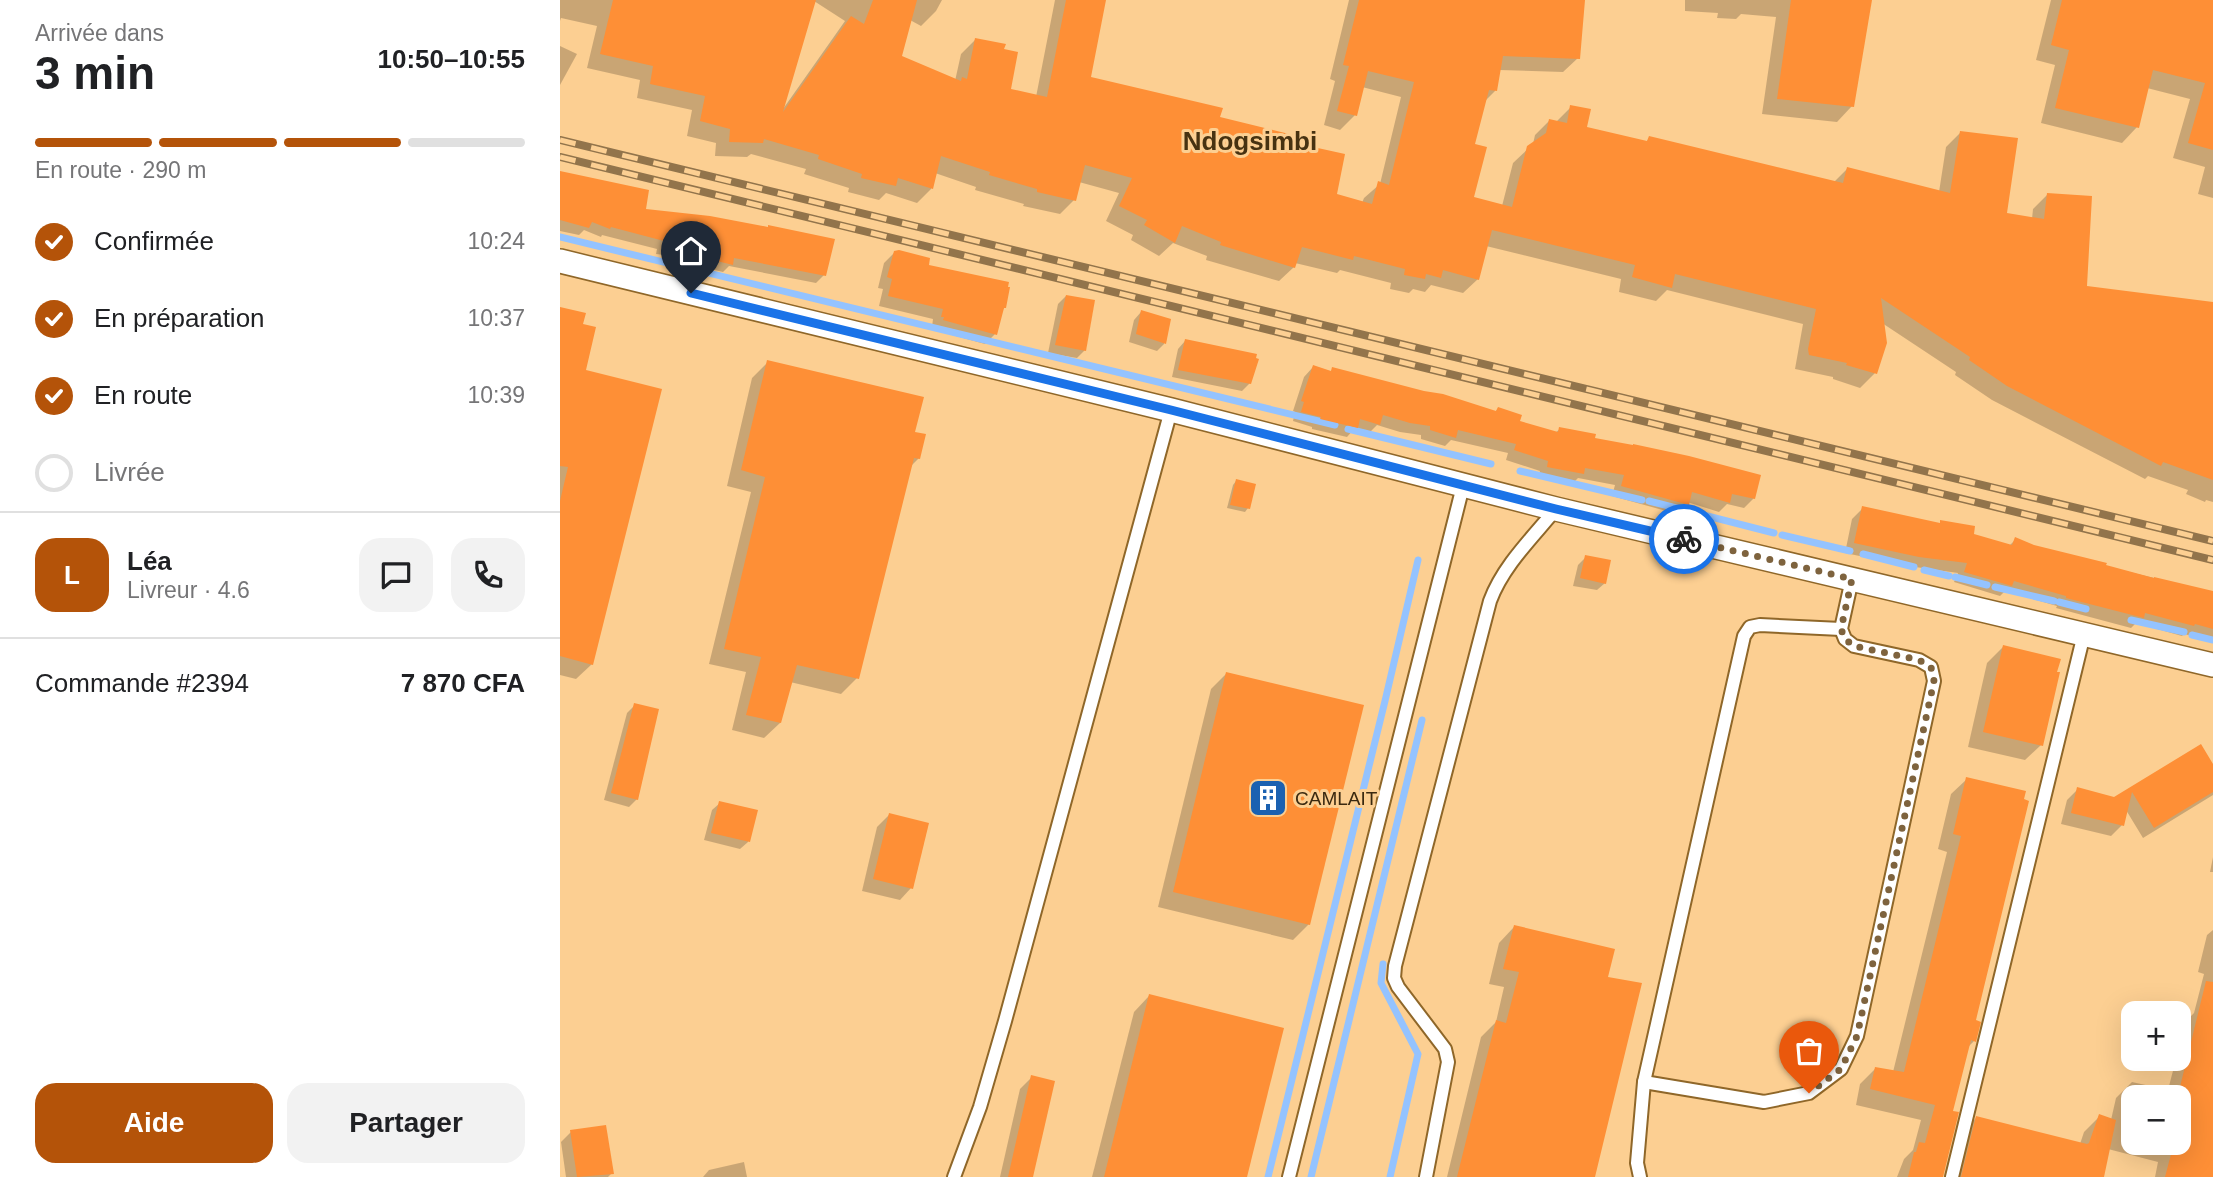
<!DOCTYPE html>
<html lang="fr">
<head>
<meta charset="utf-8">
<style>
	:root { --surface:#fff; --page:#f2f2f2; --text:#202124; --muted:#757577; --line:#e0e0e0; --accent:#b45309 }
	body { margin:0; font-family:Arial,sans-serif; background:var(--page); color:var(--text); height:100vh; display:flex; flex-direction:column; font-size:26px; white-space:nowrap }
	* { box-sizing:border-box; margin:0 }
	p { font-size:23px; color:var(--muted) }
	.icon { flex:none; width:38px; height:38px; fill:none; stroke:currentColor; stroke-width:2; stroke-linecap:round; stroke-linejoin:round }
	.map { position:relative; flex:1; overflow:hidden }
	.panel { display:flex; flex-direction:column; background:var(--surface); width:560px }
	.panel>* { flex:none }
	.controls { position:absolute; left:1561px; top:1001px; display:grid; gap:14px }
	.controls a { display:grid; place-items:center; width:70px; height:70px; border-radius:14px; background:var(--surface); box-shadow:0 7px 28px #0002; font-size:35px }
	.pin { position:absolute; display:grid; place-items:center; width:60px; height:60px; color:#fff; margin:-72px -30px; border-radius:50% 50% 50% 0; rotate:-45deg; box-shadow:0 0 7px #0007 }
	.pin .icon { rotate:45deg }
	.courier { position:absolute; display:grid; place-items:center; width:70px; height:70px; margin:-35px; border:5px solid #1a73e8; border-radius:50%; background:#fff; color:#222; box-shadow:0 2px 9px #0007 }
	.summary em { font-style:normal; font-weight:700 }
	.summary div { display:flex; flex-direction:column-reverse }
	.summary { display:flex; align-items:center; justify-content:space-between; height:119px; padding:0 35px }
	h1 { font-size:46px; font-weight:700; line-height:52px }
	.bar { display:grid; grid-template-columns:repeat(4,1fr); gap:10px 7px; align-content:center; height:84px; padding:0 35px }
	.bar i { height:9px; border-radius:5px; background:var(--line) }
	.bar .selected { background:var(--accent) }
	.bar p { grid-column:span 4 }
	.line { display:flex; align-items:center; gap:18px; padding:0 35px; border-top:2px solid var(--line) }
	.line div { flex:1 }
	.round { display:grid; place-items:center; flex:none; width:74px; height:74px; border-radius:21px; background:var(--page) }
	ol { padding:0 35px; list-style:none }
	li { display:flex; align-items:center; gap:21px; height:77px }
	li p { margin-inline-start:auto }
	li .icon { padding:7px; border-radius:50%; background:var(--accent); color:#fff; stroke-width:4 }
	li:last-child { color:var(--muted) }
	li i { width:38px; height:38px; border:4px solid var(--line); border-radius:50% }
	.cta { display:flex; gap:14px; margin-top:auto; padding:14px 35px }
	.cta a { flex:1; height:80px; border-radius:21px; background:var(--accent); color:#fff; font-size:28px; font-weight:700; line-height:80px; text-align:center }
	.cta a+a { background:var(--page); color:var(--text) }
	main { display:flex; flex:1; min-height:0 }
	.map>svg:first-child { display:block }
	.shadow { fill:#0003; fill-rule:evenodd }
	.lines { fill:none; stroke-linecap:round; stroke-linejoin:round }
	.stream { stroke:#94c3ff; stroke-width:7 }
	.building { fill:#fe8f36 }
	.service-casing { stroke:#8f6729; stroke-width:16 }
	.minor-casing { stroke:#8f6729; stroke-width:26 }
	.service { stroke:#fff; stroke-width:12 }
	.minor { stroke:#fff; stroke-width:23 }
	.rail-casing { stroke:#92744b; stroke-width:8 }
	.rail { stroke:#fccf92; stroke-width:5; stroke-dasharray:16; stroke-linecap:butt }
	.done { stroke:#7e633e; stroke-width:7; stroke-dasharray:0 12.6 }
	.route { stroke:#1a73e8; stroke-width:9 }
	.labels { text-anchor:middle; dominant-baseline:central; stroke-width:6; stroke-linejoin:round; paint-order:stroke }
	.poi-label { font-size:19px; fill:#3a2910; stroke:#fccf92; text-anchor:start }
	.district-label { font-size:26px; font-weight:bold; fill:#473211; stroke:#fccf92 }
</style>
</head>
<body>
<main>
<section class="panel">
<div class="summary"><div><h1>3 min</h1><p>Arrivée dans</p></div><em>10:50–10:55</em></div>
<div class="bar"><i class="selected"></i><i class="selected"></i><i class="selected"></i><i></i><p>En route · 290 m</p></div>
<ol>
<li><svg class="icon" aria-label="check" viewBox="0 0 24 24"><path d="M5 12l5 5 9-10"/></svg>Confirmée<p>10:24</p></li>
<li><svg class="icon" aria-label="check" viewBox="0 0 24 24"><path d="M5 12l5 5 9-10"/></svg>En préparation<p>10:37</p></li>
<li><svg class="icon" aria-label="check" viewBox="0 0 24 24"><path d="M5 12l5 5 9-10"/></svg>En route<p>10:39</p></li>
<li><i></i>Livrée</li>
</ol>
<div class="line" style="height:126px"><b class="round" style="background:var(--accent);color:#fff">L</b><div><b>Léa</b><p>Livreur · 4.6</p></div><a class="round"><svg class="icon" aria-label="chat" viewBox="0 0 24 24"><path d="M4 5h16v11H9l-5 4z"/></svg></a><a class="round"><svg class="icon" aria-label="phone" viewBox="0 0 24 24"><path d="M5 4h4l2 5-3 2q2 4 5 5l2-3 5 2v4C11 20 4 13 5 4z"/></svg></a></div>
<div class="line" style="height:91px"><div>Commande #2394</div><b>7 870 CFA</b></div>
<div class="cta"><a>Aide</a><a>Partager</a></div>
</section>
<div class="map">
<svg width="1653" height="1177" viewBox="0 0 1653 1177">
	<rect width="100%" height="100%" fill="#fccf92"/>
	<g class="shadow">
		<path d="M0,0H382L376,11L361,26L350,20L340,57L395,81L401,54L415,40L448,90L476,97L495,0H545L529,79L658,118L733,144L775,196L802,203L804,198L820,184L841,97L802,87L795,115L780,130L764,125L775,81L770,79L789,0H1023L1018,58L1003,72L939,70L935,91L924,102L913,145L912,198L942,206L953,163L973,144L975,135L989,121L996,122L1011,107L1025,129L1085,143L1090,138L1273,183L1287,169L1379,192L1386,147L1401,132L1445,214L1472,219L1473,209L1487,195L1526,287L1653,305V502L1646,500L1645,502L1626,494L1628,490L1588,476L1585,479L1432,400L1395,375L1396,372L1322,323L1315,373L1300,388L1273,379V377L1235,369L1243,324L1107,290L1096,301L1059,292L1061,279L926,246L918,279L903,293L871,285L865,292L853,289L849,293L830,289L831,283L780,270L777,273L735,263L734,267L719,281L646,260L647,256L613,243L599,256L571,240L573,235L546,221L559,193L519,182L514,200L500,214L463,206L464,204L415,190L416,187L375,173L371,189L357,203L326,193L319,200L288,192L289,188L244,174L246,169L191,154L187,157L155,156L156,143L127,136L132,110L77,98L80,80L27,68L37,26L1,18L0,21ZM254,1L285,21L223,109Z"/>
		<path d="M1125,0H1310L1292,106L1277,122L1202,114L1216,17L1181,14L1176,19L1157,18L1158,13L1125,11Z"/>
		<path d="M1491,0H1653V198L1638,194L1645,167L1613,158L1630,99L1587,88L1577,127L1562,143L1481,123L1495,65L1476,60Z"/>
		<path d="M0,46L17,54L0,85Z"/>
		<path d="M0,173L84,211L264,275L256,283L169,266L163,272L138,266L140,259L96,254L97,249L42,235L41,237L24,230L19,235L0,231Z"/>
		<path d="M334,253L444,308L442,311L435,334L425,344L374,330V327H372L373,319L319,306L323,289L318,288L324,263Z"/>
		<path d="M506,296L525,350L517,358L488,353L498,304Z"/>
		<path d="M0,309L21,325L24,371L32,664L16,679L0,675Z"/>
		<path d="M581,312L609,321L604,344L597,351L569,342L574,320Z"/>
		<path d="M625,341L690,383L682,391L612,377L618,349Z"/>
		<path d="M208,362L353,433L359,458L350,467L297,678L281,694L230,682L220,723L204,738L172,730L186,672L149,664L191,492L167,486L192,378Z"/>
		<path d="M753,367L769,373L773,369L934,413L938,409L958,422L995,433L1000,429L1033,439L1194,498L1184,508L1167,504L1159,512L1127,502L1117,514L1052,496L1055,485L1018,478L1013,483L978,476L980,471L946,460L948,453L891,440L885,446L861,439V435L840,432L817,425L808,434L794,429L787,437L752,429V427L733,421L735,412L733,411L744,377Z"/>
		<path d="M676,481L688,508L685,512L667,508L673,485Z"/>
		<path d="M1303,508L1412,535L1449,546L1456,539L1473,547L1544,566L1653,592V641L1624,634L1622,636L1576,623L1571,628L1496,608L1497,606L1445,591L1440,596L1394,582L1398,573L1348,566L1285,553L1292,519Z"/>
		<path d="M1026,557L1045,583L1037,590L1013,586L1018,565Z"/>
		<path d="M1443,647L1481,745L1465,760L1408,747L1427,663Z"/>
		<path d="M667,673L749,924L733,940L598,907L651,689Z"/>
		<path d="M75,705L77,799L69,807L44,800L67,713Z"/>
		<path d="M1640,746L1653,767V795L1583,838L1566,810L1562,825L1551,836L1501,824L1507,800L1518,789L1554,799Z"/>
		<path d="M1407,779L1414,1041L1407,1048L1391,1112L1382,1177H1337L1344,1159L1353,1150L1361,1120L1296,1105L1300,1084L1315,1069L1333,1072L1387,852L1378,849L1391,794Z"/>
		<path d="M160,803L196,812L188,842L180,849L144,840L152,810Z"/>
		<path d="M329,815L351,888L340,900L302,891L317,827Z"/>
		<path d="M1653,857V872H1650Z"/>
		<path d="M954,927L1046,979L1034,1177H887L921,1037L936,1022L944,987L929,984L939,943Z"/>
		<path d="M1653,930V1177H1595L1598,1162L1548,1149L1542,1177H1390L1401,1134L1416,1118L1520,1144L1524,1132L1540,1116L1551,1120L1556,1098L1572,1082L1608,1090L1616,1059H1619V1049L1625,1022L1634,1013L1644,974L1638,972L1647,935ZM1573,1097H1619V1143H1573Z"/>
		<path d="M589,996L687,1177H532L574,1012Z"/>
		<path d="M472,1077V1177H440L460,1089Z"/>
		<path d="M11,1132L52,1173L48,1177H6L1,1142Z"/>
		<path d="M184,1162L187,1177H143L149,1170Z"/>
	</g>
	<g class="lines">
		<g class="stream">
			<path d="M0,237L775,425"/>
			<path d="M788,429L931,464"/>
			<path d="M960,471L1082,500"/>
			<path d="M1089,501L1214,533"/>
			<path d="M1222,535L1290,551"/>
			<path d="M1303,554L1354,567"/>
			<path d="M1364,570L1389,576"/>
			<path d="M1395,577L1427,585"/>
			<path d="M1435,587L1494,601"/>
			<path d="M1499,602L1526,609"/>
			<path d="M1571,620L1624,632"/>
			<path d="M1632,635L1653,640"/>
			<path d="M823,964L821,983L858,1054L830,1177"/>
			<path d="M708,1177L825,701L858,560"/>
			<path d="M751,1177L862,720"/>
		</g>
	</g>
	<g class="building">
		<path d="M53,0H256L223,112L291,16L304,24L313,0H357L342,56L401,81L402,77L407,79L415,38L446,44L444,49L458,52L451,89L487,97L506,0H546L531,77L663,108L660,117L737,136L735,143L785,154L777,194L812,204L818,181L829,185L854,82L808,71L797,116L777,111L789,66L783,65L799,0H1025L1020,59L943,56L937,91L929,90L915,144L927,147L914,197L952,207L967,146L986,133L989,119L1007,123L1010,105L1031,109L1027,127L1087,141L1089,136L1283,183L1287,167L1390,193L1400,131L1458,138L1447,213L1484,219L1487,193L1532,196L1527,286L1653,302V480L1603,462L1601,466L1447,386L1409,360L1410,357L1321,298L1327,343L1317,374L1286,365L1287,363L1249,355L1248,349L1256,309L1115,274L1112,288L1072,277L1075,265L932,230L919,280L883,270L881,278L866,274L865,279L844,275L845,269L794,256L793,260L742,247L735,268L660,245L661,242L622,226L615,243L584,225L587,220L559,206L572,178L525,165L516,201L477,192V189L429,175L430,172L381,156L373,189L338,178L336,186L301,178L302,174L258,159L259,155L204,139L203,143L169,142L170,129L140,121L145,96L90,84L93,66L40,54Z"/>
		<path d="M1231,0H1312L1294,107L1217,99Z"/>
		<path d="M1502,0H1653V150L1628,143L1645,83L1593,70L1579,128L1495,108L1509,50L1491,45Z"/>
		<path d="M0,171L89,190L86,209L150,216L208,227V225L275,239L266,276L174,258L173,265L145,258L147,251L104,246V241L51,227L50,229L32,222L29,228L0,220Z"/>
		<path d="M339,250L370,258L369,265L449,282L448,287H450L446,308H444L437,335L383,320L384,317H381L383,309L328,296L332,279L327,277L334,251Z"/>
		<path d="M506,295L535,300L526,351L495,345Z"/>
		<path d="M0,307L26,313L23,324L36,327L26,370L102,389L33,665L0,656V501L8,467L0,466Z"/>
		<path d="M581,310L611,319L606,344L576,334Z"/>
		<path d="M625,339L697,354L696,358L699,359L691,384L618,370Z"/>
		<path d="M207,360L364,397L355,432L366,434L360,459L354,458L299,679L237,665L221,723L186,715L201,657L164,649L205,477L181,470Z"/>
		<path d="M753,365L771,371L772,367L864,391L883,394L936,411L938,407L962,415L960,421L998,432L999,427L1036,434L1035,438L1073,445V444L1129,456L1201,475L1195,499L1172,494L1170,503L1132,492L1129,505L1061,486L1064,475L1025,468L1024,474L987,467L988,461L954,450L956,444L898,430L896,438L870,430V426L850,423L823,415L820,425L800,419L798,428L760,419L761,417L741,412L744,402L741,401Z"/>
		<path d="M676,479L696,484L690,509L670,505Z"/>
		<path d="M1302,506L1380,523V520L1415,526L1414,534L1452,545L1455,537L1474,545L1547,563L1546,565L1594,578V577L1653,591V629L1635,624L1634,626L1585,613L1584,618L1506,598V596L1454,581L1452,586L1404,572L1407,563L1359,557L1294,543Z"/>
		<path d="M1025,555L1051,560L1046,584L1020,578Z"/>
		<path d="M1443,645L1501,659L1497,672H1500L1483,746L1423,732Z"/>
		<path d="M666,672L804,705L750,925L613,892Z"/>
		<path d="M74,703L99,709L78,800L51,793Z"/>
		<path d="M1641,744L1653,764V792L1594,828L1572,792L1564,826L1511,813L1517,787L1554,797Z"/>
		<path d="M1406,777L1466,791L1464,799L1469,801L1416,1020L1421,1022L1416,1042L1411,1040L1393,1111L1399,1112L1383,1177H1348L1354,1152H1356L1359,1142L1365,1143L1375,1105L1310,1089L1315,1067L1344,1072L1401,836L1393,834Z"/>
		<path d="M159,801L198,810L190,842L151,833Z"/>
		<path d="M329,813L369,823L353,889L313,879Z"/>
		<path d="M954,925L1055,949L1048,977L1082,983L1035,1177H897L936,1020L946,1023L959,972L943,969Z"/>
		<path d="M1646,981L1653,982V1177H1605L1614,1143H1619V1091Z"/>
		<path d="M589,994L724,1028L687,1177H544Z"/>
		<path d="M471,1075L495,1081L473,1177H448Z"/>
		<path d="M1539,1114L1556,1120L1544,1177H1401L1416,1116L1527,1144L1529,1143Z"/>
		<path d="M46,1125L54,1174L17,1177L10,1130Z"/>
	</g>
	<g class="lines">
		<defs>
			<g id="service">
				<path d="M1084,1082L1204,1102L1249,1093L1281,1069L1297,1036L1374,681L1371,667L1359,660L1294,646L1285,639L1281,629L1292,579"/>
				<path d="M394,1177L420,1107L445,1021L611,410"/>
				<path d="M729,1177L903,486"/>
				<path d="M866,1177L888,1062L885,1049L838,987L834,978L835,966L930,601C943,566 972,538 996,509"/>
				<path d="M1080,1177L1077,1163L1084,1082L1184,636L1190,627L1200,625L1281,629"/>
				<path d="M1392,1177L1524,634"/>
			</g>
			<path id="minor" d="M0,261L611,410L996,509L1653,665"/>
		</defs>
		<use href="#service" class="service-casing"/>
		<use href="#minor" class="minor-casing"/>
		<use href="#service" class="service"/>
		<use href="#minor" class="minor"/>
		<defs>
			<g id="rail">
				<path d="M0,140L1653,541"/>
				<path d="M0,157L1653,560"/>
			</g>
		</defs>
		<use href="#rail" class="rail-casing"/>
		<use href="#rail" class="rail"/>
	</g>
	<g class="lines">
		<path class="done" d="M1124,539L1292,579L1281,629L1285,639L1294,646L1359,660L1371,667L1374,681L1297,1036L1281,1069L1249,1093"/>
		<path class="route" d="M131,293L611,410L996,509L1124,539"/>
	</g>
	<defs>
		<symbol id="building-square" viewBox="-11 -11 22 22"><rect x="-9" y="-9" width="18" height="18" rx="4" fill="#1b61b1" stroke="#fccf92"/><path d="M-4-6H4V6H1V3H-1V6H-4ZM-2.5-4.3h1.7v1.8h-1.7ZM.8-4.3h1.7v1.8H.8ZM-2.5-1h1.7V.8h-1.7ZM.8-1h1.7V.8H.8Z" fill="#fff"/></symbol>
	</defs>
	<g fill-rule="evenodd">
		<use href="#building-square" x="686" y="776" width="44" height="44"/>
	</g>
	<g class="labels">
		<g class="poi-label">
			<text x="735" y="798">CAMLAIT</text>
		</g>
		<g class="district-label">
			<text x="690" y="141">Ndogsimbi</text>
		</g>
	</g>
</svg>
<div class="controls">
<a>+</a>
<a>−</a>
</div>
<div class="pin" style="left:1249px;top:1093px;background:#ea580c"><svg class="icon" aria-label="bag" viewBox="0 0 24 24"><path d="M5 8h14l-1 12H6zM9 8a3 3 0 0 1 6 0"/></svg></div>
<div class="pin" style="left:131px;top:293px;background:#1f2937"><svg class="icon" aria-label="home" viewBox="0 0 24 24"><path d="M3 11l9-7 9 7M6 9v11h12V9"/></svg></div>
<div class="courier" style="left:1124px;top:539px"><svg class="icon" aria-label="bike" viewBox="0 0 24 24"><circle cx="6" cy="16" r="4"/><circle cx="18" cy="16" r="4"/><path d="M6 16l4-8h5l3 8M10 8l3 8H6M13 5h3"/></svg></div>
</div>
</main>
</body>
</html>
